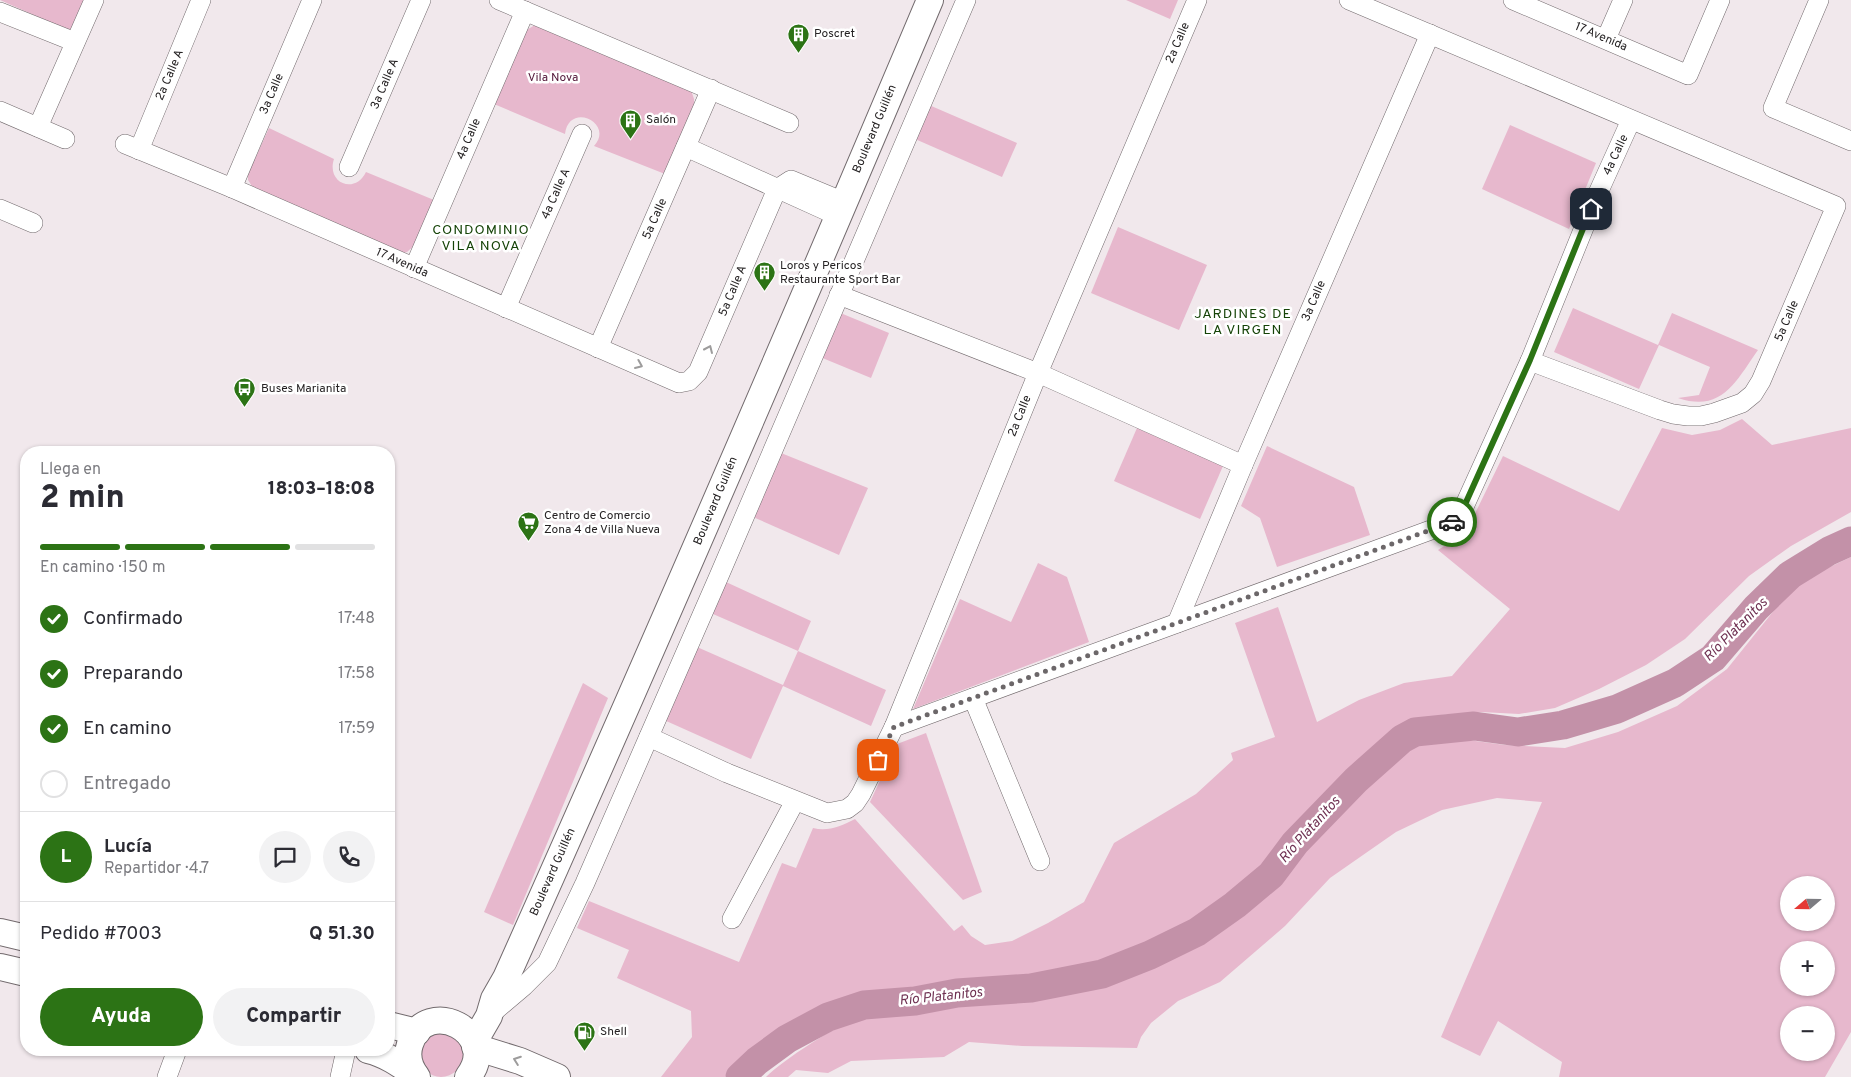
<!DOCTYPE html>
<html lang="es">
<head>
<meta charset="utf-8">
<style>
	:root { --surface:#fff; --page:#f2f2f3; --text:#2b2b33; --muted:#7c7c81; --line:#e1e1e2; --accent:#2c7315 }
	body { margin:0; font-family:Overpass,sans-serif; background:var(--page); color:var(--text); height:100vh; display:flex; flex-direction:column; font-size:19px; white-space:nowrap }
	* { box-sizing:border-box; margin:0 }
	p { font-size:16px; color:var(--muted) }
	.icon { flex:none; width:28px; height:28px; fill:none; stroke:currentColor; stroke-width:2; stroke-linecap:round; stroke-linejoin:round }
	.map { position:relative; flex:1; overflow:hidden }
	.side { position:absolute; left:20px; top:446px; width:375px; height:610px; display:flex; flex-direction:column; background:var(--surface); border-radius:20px; box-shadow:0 1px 4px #0004 }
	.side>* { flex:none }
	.needle { width:32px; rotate:250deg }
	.fabs { position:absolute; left:1780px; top:876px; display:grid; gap:10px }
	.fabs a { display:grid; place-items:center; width:55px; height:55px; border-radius:50%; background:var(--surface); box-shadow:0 1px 4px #0004; font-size:25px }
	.pin { position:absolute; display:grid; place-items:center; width:42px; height:42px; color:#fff; margin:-21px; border-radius:10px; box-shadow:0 2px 8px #0006 }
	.courier { position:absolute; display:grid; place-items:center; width:50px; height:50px; margin:-25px; border:4px solid #2c7315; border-radius:50%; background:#fff; color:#222; box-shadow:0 1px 6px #0007 }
	.head em { font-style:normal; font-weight:800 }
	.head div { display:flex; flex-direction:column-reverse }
	.head { display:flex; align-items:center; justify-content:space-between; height:85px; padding:0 20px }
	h1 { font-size:32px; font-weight:800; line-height:38px }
	.bar { display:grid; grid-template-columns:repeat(4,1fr); gap:8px 5px; align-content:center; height:60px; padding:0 20px }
	.bar i { height:6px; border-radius:4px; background:var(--line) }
	.bar .on { background:var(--accent) }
	.bar p { grid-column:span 4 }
	.line { display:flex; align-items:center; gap:12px; padding:0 20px; border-top:1px solid var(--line) }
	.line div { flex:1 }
	.round { display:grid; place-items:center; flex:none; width:52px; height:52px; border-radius:26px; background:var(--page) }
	ol { padding:0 20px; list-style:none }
	li { display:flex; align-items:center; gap:15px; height:55px }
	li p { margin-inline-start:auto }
	li .icon { padding:5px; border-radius:50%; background:var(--accent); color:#fff; stroke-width:4 }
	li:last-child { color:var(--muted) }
	li i { width:28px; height:28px; border:2px solid var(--line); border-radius:50% }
	.button { display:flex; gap:10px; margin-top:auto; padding:10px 20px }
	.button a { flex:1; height:58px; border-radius:30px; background:var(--accent); color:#fff; font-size:20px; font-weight:800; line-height:58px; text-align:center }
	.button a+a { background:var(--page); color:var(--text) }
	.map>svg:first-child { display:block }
	.green { fill:#e7b8cd; fill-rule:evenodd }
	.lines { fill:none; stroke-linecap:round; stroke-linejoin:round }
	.river { stroke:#c391a8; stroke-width:29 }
	.street-casing { stroke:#726a6d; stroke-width:20 }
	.secondary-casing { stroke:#726a6d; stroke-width:28 }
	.street { stroke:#fff; stroke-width:19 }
	.secondary { stroke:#fff; stroke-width:26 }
	.oneway { stroke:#9d9c9c }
	.done { stroke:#6c6769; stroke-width:5; stroke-dasharray:0 9 }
	.route { stroke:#2c7315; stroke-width:6 }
	.labels { text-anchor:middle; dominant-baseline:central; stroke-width:5; stroke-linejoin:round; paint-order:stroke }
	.poi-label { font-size:12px; fill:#252223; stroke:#fff; text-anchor:start }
	.street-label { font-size:12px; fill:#252223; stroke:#fff }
	.park-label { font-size:12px; fill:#511537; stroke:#fff }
	.neighbourhood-label { font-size:14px; letter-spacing:1px; fill:#154307; stroke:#fff }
	.water-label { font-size:14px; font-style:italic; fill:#6e3051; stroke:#fff }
</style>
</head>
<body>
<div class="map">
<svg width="1851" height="1077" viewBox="0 0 1851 1077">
	<rect width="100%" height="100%" fill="#f1e8ec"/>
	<g class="green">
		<path d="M0,0H85L72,32Z"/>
		<path d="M1126,0H1178L1170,19Z"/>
		<path d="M535,25L691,90L694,99V105L665,174L594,146C615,123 569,101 565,134L494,104L523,32Z"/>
		<path d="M929,105L1017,143L1002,177L915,139Z"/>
		<path d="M1510,125L1596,163L1569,229L1482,189Z"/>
		<path d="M269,128L334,159C326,183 355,195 366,172L434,200L416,244L407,252L399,254L255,191L248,180V174Z"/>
		<path d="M1118,227L1207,265L1179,330L1091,293Z"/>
		<path d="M1573,308L1658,345L1672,313L1758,350C1736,381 1722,413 1678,398L1699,395L1710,367L1659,345L1639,389L1554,352Z"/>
		<path d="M838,312L889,333L871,378L820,357Z"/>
		<path d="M1742,419L1772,445L1851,428V512L1791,546L1749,576L1685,639L1646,665L1599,689L1555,708L1519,714L1481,712L1442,715L1415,721L1382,743L1345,775L1264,864L1205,916L1145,947L1070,972L1005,981L951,985L908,996H860L808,1014L769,1035L732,1069L725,1077H661L692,1037L691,1011L617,978L629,950L577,928L589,901L739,962L782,863L796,868L813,828C828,832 841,826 855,819L954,931L962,925L971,936L985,945L1012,941L1048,923L1084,902L1114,843L1196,794L1233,760L1231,753L1275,737L1235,623L1278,607L1317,722L1359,700L1404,683L1452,676L1510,609L1438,550L1466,532L1503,456L1619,511L1662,428L1692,435L1720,430Z"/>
		<path d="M1137,428L1223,466L1200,519L1114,481Z"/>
		<path d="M1267,446L1354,487L1370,535L1277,567L1260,518L1241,506Z"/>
		<path d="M781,453L868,488L839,555L753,517Z"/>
		<path d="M1851,557V1032L1825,1077H1559L1562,1062L1498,1021L1480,1056L1441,1037L1542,802L1497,798L1442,810L1396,832L1330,878L1285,926L1220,982L1178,1001L1151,1023L1141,1037L1137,1048L1022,1046L969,1042L944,1057L851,1061L828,1073L796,1070L788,1077H766C783,1060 845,1019 867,1015C895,1010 921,1014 947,1004L1051,991L1104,980L1148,964L1198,939L1239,911L1281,875L1372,779L1399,756L1423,741L1446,737L1505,745L1565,748L1618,732L1677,706L1727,669L1776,608L1802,580ZM1789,885H1826V922H1789ZM1789,950H1826V988H1789ZM1789,1015H1826V1052H1789Z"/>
		<path d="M1038,563L1067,577L1089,642L913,709L960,599L1011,622Z"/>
		<path d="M726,582L811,621L798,651L886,690L871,726L783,686L751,759L664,720L697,647L783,685L798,651L713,614Z"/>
		<path d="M583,683L608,698L513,925L484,912Z"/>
		<path d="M926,733L982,892L963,900L870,802L897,744Z"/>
		<circle cx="441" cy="1055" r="22"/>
	</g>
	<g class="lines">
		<path class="river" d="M740,1077L757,1061L787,1039L828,1017L864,1005L915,1001L957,993L1031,988L1102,974L1150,955L1197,932L1235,905L1271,875L1295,843L1356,780L1402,739L1415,732L1474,726L1518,732L1563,725L1617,709L1675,683L1713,658L1756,608L1790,575L1829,551L1851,541"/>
		<defs>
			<g id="street">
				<path d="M499,0L789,123"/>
				<path d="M1349,0L1836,206L1761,381L1753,394L1742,403L1714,413L1701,416H1688L1673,414L1660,410L1530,361"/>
				<path d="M1513,0L1688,75L1720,0"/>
				<path d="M1819,0L1773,108L1851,141"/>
				<path d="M0,12L75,42"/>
				<path d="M1606,39L1623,0"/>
				<path d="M0,111L65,139"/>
				<path d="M38,127L94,0"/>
				<path d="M125,144L232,188L679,383L689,381L698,372L777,189"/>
				<path d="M686,147L838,216"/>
				<path d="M139,150L201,0"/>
				<path d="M349,167L421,0"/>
				<path d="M232,188L312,0"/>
				<path d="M777,189L791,180L844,202"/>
				<path d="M0,209L33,223"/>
				<path d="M414,268L525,11"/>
				<path d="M839,295L1038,373L1243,465"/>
				<path d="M506,308L582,134"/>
				<path d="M598,348L711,89"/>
				<path d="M1177,623L1243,465L1430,34"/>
				<path d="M973,698L1040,861"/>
				<path d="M894,727L1458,520L1530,361L1598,193L1631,120"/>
				<path d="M649,737L727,773L827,813L847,809L855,803L861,794L894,727L1038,373L1197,0"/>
				<path d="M732,919L795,801"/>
				<path d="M491,1014L524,986L547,963L585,883L719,576L966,0"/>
				<path d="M167,1077L177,1050"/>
				<path d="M340,1077L346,1050"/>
			</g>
			<g id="secondary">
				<path d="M0,932L26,938"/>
				<path d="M0,967L26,973"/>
				<path d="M389,1025L417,1032"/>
				<path d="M474,1042L489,1016L494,999L506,978C651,654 792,327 930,0"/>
				<path d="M475,1047L520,1061L557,1077"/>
				<path d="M368,1050C386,1054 401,1065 415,1075"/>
				<path d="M417,1077C409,1067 406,1056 410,1044C426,994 502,1033 468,1077"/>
			</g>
		</defs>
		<use href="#street" class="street-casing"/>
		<use href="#secondary" class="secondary-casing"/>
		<use href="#street" class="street"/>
		<use href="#secondary" class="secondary"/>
	</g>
	<defs><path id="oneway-chevron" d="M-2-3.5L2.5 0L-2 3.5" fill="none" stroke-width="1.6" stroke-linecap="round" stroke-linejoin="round" transform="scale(1.25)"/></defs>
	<g class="oneway">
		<use href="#oneway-chevron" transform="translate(709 349) rotate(-66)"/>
		<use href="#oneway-chevron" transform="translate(639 365) rotate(23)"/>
		<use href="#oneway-chevron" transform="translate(517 1060) rotate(-160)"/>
	</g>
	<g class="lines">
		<path class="done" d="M878,760L894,727L1452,522"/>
		<path class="route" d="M1452,522L1458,520L1530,360L1591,209"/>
	</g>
	<defs>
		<symbol id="building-pin" viewBox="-11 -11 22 30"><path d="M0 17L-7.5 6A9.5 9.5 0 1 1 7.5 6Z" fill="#2c7315" stroke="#fff"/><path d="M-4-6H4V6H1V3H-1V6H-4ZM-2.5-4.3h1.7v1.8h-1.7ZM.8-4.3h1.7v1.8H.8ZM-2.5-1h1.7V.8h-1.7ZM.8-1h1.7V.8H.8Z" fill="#fff"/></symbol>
		<symbol id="bus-pin" viewBox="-11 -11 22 30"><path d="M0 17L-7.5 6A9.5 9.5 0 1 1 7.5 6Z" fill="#2c7315" stroke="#fff"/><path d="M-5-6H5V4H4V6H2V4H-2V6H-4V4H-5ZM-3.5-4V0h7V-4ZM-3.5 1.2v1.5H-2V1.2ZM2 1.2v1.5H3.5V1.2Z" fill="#fff"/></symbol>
		<symbol id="supermarket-pin" viewBox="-11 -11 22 30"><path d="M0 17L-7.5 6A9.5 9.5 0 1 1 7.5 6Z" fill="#2c7315" stroke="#fff"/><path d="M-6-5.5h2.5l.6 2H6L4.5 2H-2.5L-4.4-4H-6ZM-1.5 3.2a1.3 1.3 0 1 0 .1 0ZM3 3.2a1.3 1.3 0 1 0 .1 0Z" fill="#fff"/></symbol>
		<symbol id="fuel-pin" viewBox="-11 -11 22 30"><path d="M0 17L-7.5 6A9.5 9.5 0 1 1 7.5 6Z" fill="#2c7315" stroke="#fff"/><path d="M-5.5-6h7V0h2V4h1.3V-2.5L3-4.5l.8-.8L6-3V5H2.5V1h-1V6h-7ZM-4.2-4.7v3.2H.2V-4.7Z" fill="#fff"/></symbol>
	</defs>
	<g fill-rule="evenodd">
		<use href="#building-pin" x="786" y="22" width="25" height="34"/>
		<use href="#building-pin" x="618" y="108" width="25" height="34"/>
		<use href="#building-pin" x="752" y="260" width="25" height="34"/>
		<use href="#bus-pin" x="232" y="376" width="25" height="34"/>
		<use href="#supermarket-pin" x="516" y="510" width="25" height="34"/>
		<use href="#fuel-pin" x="572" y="1020" width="25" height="34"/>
	</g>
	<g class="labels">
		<g class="poi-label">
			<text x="814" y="34">Poscret</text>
			<text x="646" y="120">Salón</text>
			<text x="780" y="266">Loros y Pericos<tspan x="780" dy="14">Restaurante Sport Bar</tspan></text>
			<text x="261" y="389">Buses Marianita</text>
			<text x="544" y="516">Centro de Comercio<tspan x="544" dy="14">Zona 4 de Villa Nueva</tspan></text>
			<text x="600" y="1032">Shell</text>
		</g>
		<g class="street-label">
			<text transform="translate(1601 37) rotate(23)">17 Avenida</text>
			<text transform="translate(1178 43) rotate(-67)">2a Calle</text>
			<text transform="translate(170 75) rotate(-67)">2a Calle A</text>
			<text transform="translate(385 84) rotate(-67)">3a Calle A</text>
			<text transform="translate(272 94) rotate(-67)">3a Calle</text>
			<text transform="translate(875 129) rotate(-67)">Boulevard Guillén</text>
			<text transform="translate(469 139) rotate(-67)">4a Calle</text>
			<text transform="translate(1616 155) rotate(-65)">4a Calle</text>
			<text transform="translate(556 194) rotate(-66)">4a Calle A</text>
			<text transform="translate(655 219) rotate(-66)">5a Calle</text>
			<text transform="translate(402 263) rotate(24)">17 Avenida</text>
			<text transform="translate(733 291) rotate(-67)">5a Calle A</text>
			<text transform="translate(1314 301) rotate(-67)">3a Calle</text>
			<text transform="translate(1787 321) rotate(-67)">5a Calle</text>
			<text transform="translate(1020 416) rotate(-68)">2a Calle</text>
			<text transform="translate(716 501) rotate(-67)">Boulevard Guillén</text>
			<text transform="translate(553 872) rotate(-66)">Boulevard Guillén</text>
		</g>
		<g class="park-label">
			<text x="553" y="78">Vila Nova</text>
		</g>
		<g class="neighbourhood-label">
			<text x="481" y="230">CONDOMINIO<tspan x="481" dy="16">VILA NOVA</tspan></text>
			<text x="1243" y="314">JARDINES DE<tspan x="1243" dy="16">LA VIRGEN</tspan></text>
		</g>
		<g class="water-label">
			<text transform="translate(1736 630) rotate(-45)">Río Platanitos</text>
			<text transform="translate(1310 830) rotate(-48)">Río Platanitos</text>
			<text transform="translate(941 997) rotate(-6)">Río Platanitos</text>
		</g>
	</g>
</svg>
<div class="fabs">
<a><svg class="needle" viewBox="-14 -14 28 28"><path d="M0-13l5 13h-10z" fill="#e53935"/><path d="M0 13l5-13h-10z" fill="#7c7c81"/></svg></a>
<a>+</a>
<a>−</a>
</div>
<div class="pin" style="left:878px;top:760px;background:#ea580c"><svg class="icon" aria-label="bag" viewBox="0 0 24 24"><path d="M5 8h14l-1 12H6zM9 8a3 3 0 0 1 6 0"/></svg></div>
<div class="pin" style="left:1591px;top:209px;background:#1f2937"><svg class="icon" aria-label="home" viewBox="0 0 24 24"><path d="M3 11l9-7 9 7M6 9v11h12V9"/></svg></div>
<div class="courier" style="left:1452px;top:522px"><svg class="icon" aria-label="car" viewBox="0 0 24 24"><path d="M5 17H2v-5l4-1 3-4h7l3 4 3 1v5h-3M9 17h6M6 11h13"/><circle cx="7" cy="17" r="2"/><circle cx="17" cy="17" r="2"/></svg></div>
<section class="side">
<div class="head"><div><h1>2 min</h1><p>Llega en</p></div><em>18:03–18:08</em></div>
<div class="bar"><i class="on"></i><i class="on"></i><i class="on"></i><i></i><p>En camino · 150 m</p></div>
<ol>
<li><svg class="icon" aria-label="check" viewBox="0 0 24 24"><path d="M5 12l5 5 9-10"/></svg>Confirmado<p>17:48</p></li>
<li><svg class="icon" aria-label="check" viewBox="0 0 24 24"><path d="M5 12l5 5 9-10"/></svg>Preparando<p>17:58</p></li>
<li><svg class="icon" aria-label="check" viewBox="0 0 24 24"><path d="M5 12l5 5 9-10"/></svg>En camino<p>17:59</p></li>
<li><i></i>Entregado</li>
</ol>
<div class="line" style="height:90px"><b class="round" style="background:var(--accent);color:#fff">L</b><div><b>Lucía</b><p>Repartidor · 4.7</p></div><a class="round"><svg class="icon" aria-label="chat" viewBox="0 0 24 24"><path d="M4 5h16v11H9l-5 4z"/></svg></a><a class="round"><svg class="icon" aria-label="phone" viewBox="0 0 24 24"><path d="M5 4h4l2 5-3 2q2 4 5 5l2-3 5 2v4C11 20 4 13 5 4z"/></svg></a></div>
<div class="line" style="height:65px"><div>Pedido #7003</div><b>Q 51.30</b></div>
<div class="button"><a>Ayuda</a><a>Compartir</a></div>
</section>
</div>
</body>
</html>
